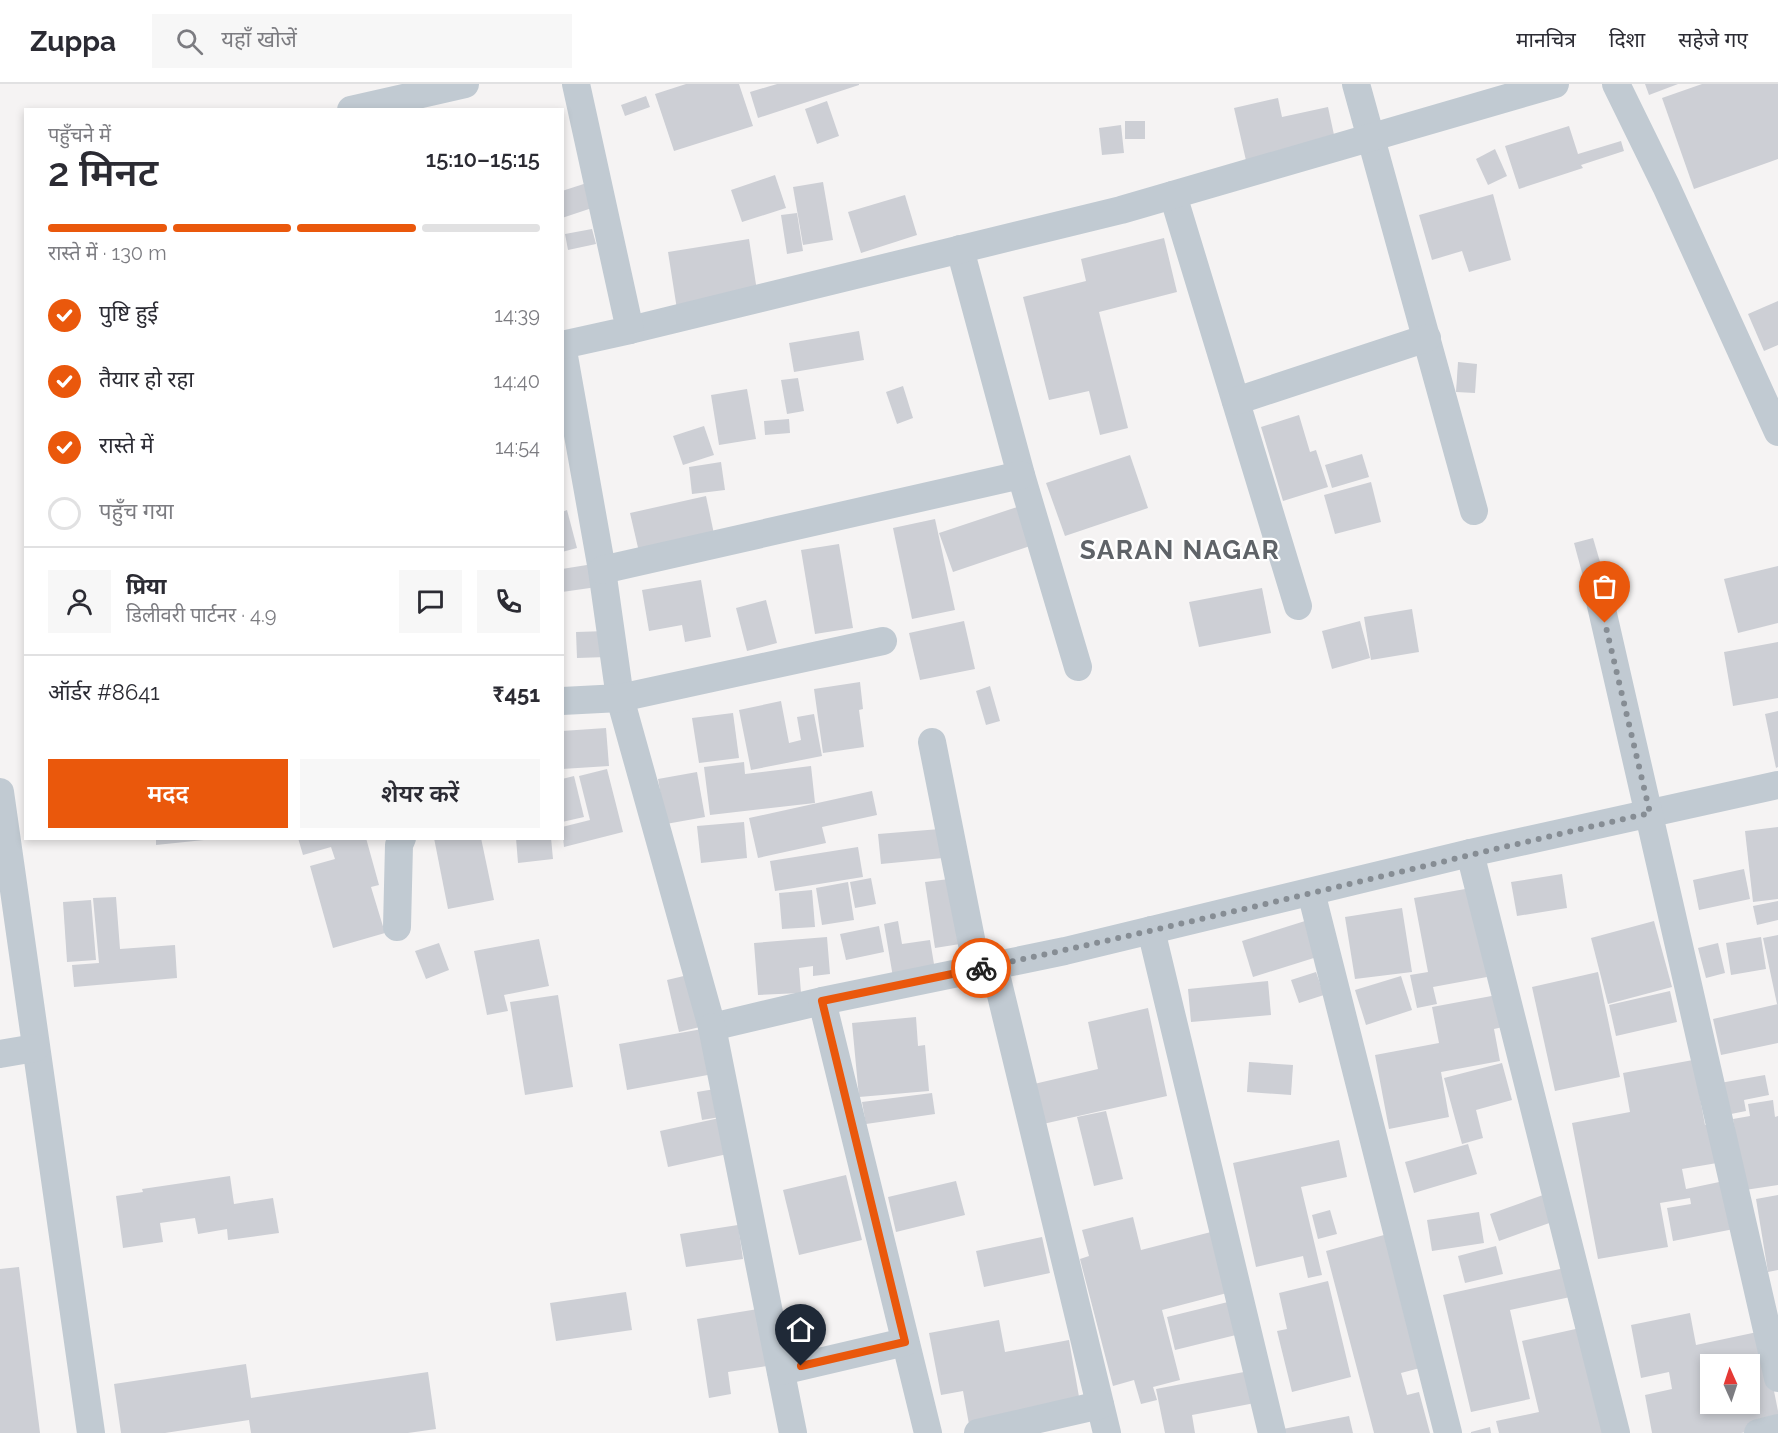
<!DOCTYPE html>
<html lang="hi">
<head>
<meta charset="utf-8">
<style>
	:root { --surface:#fff; --page:#f7f7f7; --text:#2b2b33; --muted:#7c7c81; --line:#e1e1e2; --accent:#ea580c }
	body { margin:0; font-family:Raleway,"Noto Sans Devanagari",sans-serif; background:var(--page); color:var(--text); height:100vh; display:flex; flex-direction:column; font-size:22px; white-space:nowrap }
	* { box-sizing:border-box; margin:0 }
	p { font-size:20px; color:var(--muted) }
	.icon { flex:none; width:33px; height:33px; fill:none; stroke:currentColor; stroke-width:2; stroke-linecap:round; stroke-linejoin:round }
	.map { position:relative; flex:1; overflow:hidden }
	.drawer { position:absolute; left:24px; top:24px; width:540px; height:732px; display:flex; flex-direction:column; background:var(--surface); border-radius:0px; box-shadow:0 3px 9px #0003 }
	.drawer>* { flex:none }
	.needle { width:39px; rotate:357deg }
	.tools { position:absolute; left:1700px; top:1270px; display:grid; gap:12px }
	.tools a { display:grid; place-items:center; width:60px; height:60px; border-radius:0px; background:var(--surface); box-shadow:0 3px 9px #0003; font-size:30px }
	.pin { position:absolute; display:grid; place-items:center; width:51px; height:51px; color:#fff; margin:-62px -26px; border-radius:50% 50% 50% 0; rotate:-45deg; box-shadow:0 0 6px #0007 }
	.pin .icon { rotate:45deg }
	.courier { position:absolute; display:grid; place-items:center; width:60px; height:60px; margin:-30px; border:4px solid #ea580c; border-radius:50%; background:#fff; color:#222; box-shadow:0 2px 8px #0007 }
	.headline em { font-style:normal; font-weight:600 }
	.headline div { display:flex; flex-direction:column-reverse }
	.headline { display:flex; align-items:center; justify-content:space-between; height:102px; padding:0 24px }
	h1 { font-size:39px; font-weight:600; line-height:45px }
	.bar { display:grid; grid-template-columns:repeat(4,1fr); gap:9px 6px; align-content:center; height:72px; padding:0 24px }
	.bar i { height:8px; border-radius:4px; background:var(--line) }
	.bar .current { background:var(--accent) }
	.bar p { grid-column:span 4 }
	.line { display:flex; align-items:center; gap:15px; padding:0 24px; border-top:2px solid var(--line) }
	.line div { flex:1 }
	.round { display:grid; place-items:center; flex:none; width:63px; height:63px; border-radius:0px; background:var(--page) }
	ol { padding:0 24px; list-style:none }
	li { display:flex; align-items:center; gap:18px; height:66px }
	li p { margin-inline-start:auto }
	li .icon { padding:6px; border-radius:50%; background:var(--accent); color:#fff; stroke-width:4 }
	li:last-child { color:var(--muted) }
	li i { width:33px; height:33px; border:3px solid var(--line); border-radius:50% }
	.primary-button { display:flex; gap:12px; margin-top:auto; padding:12px 24px }
	.primary-button a { flex:1; height:69px; border-radius:0px; background:var(--accent); color:#fff; font-size:24px; font-weight:600; line-height:69px; text-align:center }
	.primary-button a+a { background:var(--page); color:var(--text) }
	header { display:flex; align-items:center; gap:36px; box-sizing:border-box; height:84px; padding:0 30px; background:var(--surface); border-bottom:2px solid var(--line) }
	header strong { font-size:28px }
	nav { display:flex; gap:33px; margin-inline-start:auto; font-size:21px }
	.search { width:420px; height:54px; background:var(--page); display:flex; align-items:center; gap:15px; box-sizing:border-box; padding:0 21px; border-radius:0px; color:var(--muted); font-size:22px }
	.map>svg:first-child { display:block }
	.building { fill:#cdcfd5; fill-rule:evenodd }
	.lines { fill:none; stroke-linecap:round; stroke-linejoin:round }
	.minor { stroke:#c1cad2; stroke-width:28 }
	.done { stroke:#868d94; stroke-width:6; stroke-dasharray:0 10.8 }
	.route { stroke:#ea580c; stroke-width:8 }
	.labels { text-anchor:middle; dominant-baseline:central; stroke-width:4.5; stroke-linejoin:round; paint-order:stroke }
	.district-label { font-size:26px; font-weight:bold; letter-spacing:1.5px; fill:#5f6368; stroke:#fff }
</style>
</head>
<body>
<header>
<strong>Zuppa</strong>
<div class="search"><svg class="icon" aria-label="search" viewBox="0 0 24 24"><circle cx="10" cy="10" r="6"/><path d="M15 15l6 6"/></svg>यहाँ खोजें</div>
<nav><a>मानचित्र</a><a>दिशा</a><a>सहेजे गए</a></nav>
</header>
<div class="map">
<svg width="1778" height="1349" viewBox="0 0 1778 1349">
	<rect width="100%" height="100%" fill="#f5f3f3"/>
	<g class="building">
		<path d="M686,0H739L753,42L674,67L655,10Z"/>
		<path d="M777,0H859V1L758,34L750,8Z"/>
		<path d="M1645,0H1678L1649,11Z"/>
		<path d="M1702,0H1778V75L1694,105L1662,14Z"/>
		<path d="M646,12L650,23L625,32L621,21Z"/>
		<path d="M1278,14L1282,33L1328,23L1339,74L1250,94L1234,24Z"/>
		<path d="M827,17L839,52L817,60L805,25Z"/>
		<rect x="1125" y="37" width="20" height="18"/>
		<path d="M1121,41L1124,69L1102,71L1099,44Z"/>
		<path d="M1569,42L1578,70L1621,57L1624,67L1581,81L1583,84L1519,105L1505,62Z"/>
		<path d="M1495,65L1507,92L1488,101L1476,75Z"/>
		<path d="M775,91L786,124L742,138L731,106Z"/>
		<path d="M593,97L601,121L562,134V107Z"/>
		<path d="M823,98L833,156L803,161L793,103Z"/>
		<path d="M1493,110L1511,176L1469,188L1462,167L1432,176L1419,131Z"/>
		<path d="M905,111L917,151L861,169L848,128Z"/>
		<path d="M797,129L803,167L787,170L781,131Z"/>
		<path d="M592,145L596,160L568,166L565,150Z"/>
		<path d="M1164,154L1177,208L1099,228L1128,344L1100,351L1089,307L1049,316L1023,213L1086,197L1081,175Z"/>
		<path d="M749,155L759,220L678,232L668,168Z"/>
		<path d="M1778,217V261L1764,267L1748,230Z"/>
		<path d="M859,247L864,276L794,288L789,259Z"/>
		<path d="M1458,278L1477,280L1475,309L1456,308Z"/>
		<path d="M798,294L804,327L787,330L781,296Z"/>
		<path d="M903,302L913,334L897,340L886,308Z"/>
		<path d="M747,305L756,355L719,361L711,311Z"/>
		<path d="M1299,331L1310,368L1316,366L1328,403L1283,417L1261,343Z"/>
		<path d="M789,335L790,349L765,351L764,337Z"/>
		<path d="M704,342L714,371L683,381L673,352Z"/>
		<path d="M1362,370L1369,393L1332,404L1325,381Z"/>
		<path d="M1130,371L1148,424L1065,452L1046,399Z"/>
		<path d="M721,378L725,406L692,410L689,383Z"/>
		<path d="M1371,398L1381,438L1335,450L1324,411Z"/>
		<path d="M706,412L714,450L639,468L630,429Z"/>
		<path d="M1023,421L1036,460L953,488L939,449Z"/>
		<path d="M567,426L577,464L562,468V428Z"/>
		<path d="M935,435L955,526L912,535L893,444Z"/>
		<path d="M1593,454L1608,505L1588,511L1574,459Z"/>
		<path d="M839,460L853,544L815,550L801,466Z"/>
		<path d="M593,480L597,503L562,508V485Z"/>
		<path d="M1778,482V539L1738,549L1724,495Z"/>
		<path d="M701,496L711,553L685,558L682,541L649,547L642,506Z"/>
		<path d="M1262,504L1271,549L1199,563L1189,518Z"/>
		<path d="M766,516L777,559L747,567L736,524Z"/>
		<path d="M1412,525L1419,568L1371,576L1364,533Z"/>
		<path d="M964,537L975,585L920,596L909,549Z"/>
		<path d="M1360,537L1370,574L1332,585L1322,547Z"/>
		<path d="M607,547V573L577,574L576,548Z"/>
		<path d="M1778,558V614L1733,622L1724,568Z"/>
		<path d="M860,598L863,625L859,626L864,663L823,669L814,605Z"/>
		<path d="M990,602L1000,637L986,641L976,607Z"/>
		<path d="M781,617L789,659L801,656L797,633L814,630L822,672L751,686L739,626Z"/>
		<path d="M1778,627V683L1776,684L1765,630Z"/>
		<path d="M733,629L739,674L699,679L692,634Z"/>
		<path d="M606,644L609,682L562,685V647Z"/>
		<path d="M744,678L745,690L811,682L815,719L710,731L704,683Z"/>
		<path d="M607,685L623,748L564,763L562,743L590,736L579,692Z"/>
		<path d="M697,688L705,733L666,740L658,695Z"/>
		<path d="M574,692L584,733L562,738V695Z"/>
		<path d="M872,707L877,731L822,743L826,759L758,774L749,734Z"/>
		<path d="M744,738L747,774L701,779L697,742Z"/>
		<path d="M1778,743V815L1753,818L1745,747Z"/>
		<path d="M940,745L943,774L881,780L878,750Z"/>
		<path d="M156,754H204V756L156,761Z"/>
		<path d="M298,754H366L379,801L371,803L385,849L333,864L310,782L335,775L331,763L303,771Z"/>
		<path d="M434,754H481L494,816L448,825Z"/>
		<path d="M516,754H551L553,775L518,779Z"/>
		<path d="M858,763L863,793L775,807L770,777Z"/>
		<path d="M1744,785L1750,815L1699,826L1693,796Z"/>
		<path d="M1562,790L1567,824L1517,832L1511,798Z"/>
		<path d="M871,794L876,820L855,824L850,798Z"/>
		<path d="M949,795L960,860L935,864L925,798Z"/>
		<path d="M848,798L854,836L822,841L816,804Z"/>
		<path d="M1471,804L1487,893L1433,903L1437,920L1417,924L1410,891L1428,888L1414,814Z"/>
		<path d="M812,806L815,843L782,845L779,809Z"/>
		<path d="M116,813L120,865L175,861L177,894L74,903L72,881L99,879L93,814Z"/>
		<path d="M91,816L96,876L67,878L63,818Z"/>
		<path d="M1778,817V836L1757,841L1753,822Z"/>
		<path d="M1402,824L1412,888L1355,895L1345,833Z"/>
		<path d="M898,837L902,860L930,856L936,892L894,899L884,840Z"/>
		<path d="M1305,837L1317,873L1253,893L1242,857Z"/>
		<path d="M1654,837L1672,903L1608,920L1591,854Z"/>
		<path d="M879,842L884,868L846,876L840,850Z"/>
		<path d="M1778,851V920H1777L1763,854Z"/>
		<path d="M827,853L830,890L813,892V882L799,884L801,909L758,911L754,859Z"/>
		<path d="M1761,853L1766,885L1731,891L1726,859Z"/>
		<path d="M539,855L549,902L504,911L508,927L487,931L474,867Z"/>
		<path d="M439,859L449,886L426,895L415,867Z"/>
		<path d="M1718,859L1725,889L1706,894L1698,864Z"/>
		<path d="M1316,888L1324,911L1299,919L1291,896Z"/>
		<path d="M1598,888L1620,993L1555,1007L1532,903Z"/>
		<path d="M688,891L700,943L679,948L667,896Z"/>
		<path d="M1401,892L1412,926L1366,941L1355,906Z"/>
		<path d="M1268,897L1271,931L1191,938L1188,905Z"/>
		<path d="M1670,907L1677,938L1616,952L1609,921Z"/>
		<path d="M558,911L573,1003L525,1011L510,918Z"/>
		<path d="M1497,911L1503,943L1494,945L1500,977L1441,988L1449,1033L1389,1045L1375,971L1439,959L1432,923Z"/>
		<path d="M1778,920V959L1721,971L1713,935Z"/>
		<path d="M1148,924L1167,1012L1043,1040L1034,1000L1098,985L1088,938Z"/>
		<path d="M916,933L918,962L925,961L929,1007L859,1013L852,939Z"/>
		<path d="M702,945L713,990L627,1006L619,960Z"/>
		<path d="M1693,976L1705,1041L1710,1040L1717,1079L1682,1085L1686,1105L1724,1097L1734,1145L1673,1157L1667,1124L1691,1120L1690,1114L1660,1119L1668,1163L1598,1175L1572,1039L1630,1028L1623,989Z"/>
		<path d="M1249,978L1293,981L1291,1011L1247,1008Z"/>
		<path d="M1502,979L1512,1016L1476,1026L1483,1054L1462,1060L1444,994Z"/>
		<path d="M1765,991L1769,1011L1744,1016L1746,1027L1726,1031L1720,999Z"/>
		<path d="M721,1004L726,1032L702,1036L697,1008Z"/>
		<path d="M932,1009L935,1030L866,1040L862,1018Z"/>
		<path d="M1773,1016L1775,1033L1778,1032V1101L1745,1106L1733,1035L1750,1032L1748,1020Z"/>
		<path d="M1106,1027L1123,1095L1094,1102L1077,1033Z"/>
		<path d="M724,1033L732,1069L668,1083L660,1047Z"/>
		<path d="M1339,1056L1347,1093L1301,1103L1322,1191L1308,1194L1303,1172L1256,1183L1233,1079Z"/>
		<path d="M1468,1060L1477,1090L1414,1109L1405,1078Z"/>
		<path d="M846,1091L862,1156L799,1171L783,1106Z"/>
		<path d="M230,1092L234,1120L273,1114L279,1149L228,1156L227,1145L198,1150L195,1134L160,1139L163,1158L123,1164L116,1112L143,1108L142,1105Z"/>
		<path d="M956,1097L965,1131L896,1148L888,1113Z"/>
		<path d="M1546,1110L1555,1137L1499,1157L1490,1130Z"/>
		<path d="M1778,1111V1186L1768,1188L1756,1115Z"/>
		<path d="M1330,1126L1337,1150L1318,1155L1312,1131Z"/>
		<path d="M1479,1128L1484,1159L1432,1167L1427,1136Z"/>
		<path d="M1133,1133L1141,1166L1211,1148L1227,1209L1162,1226L1180,1296L1153,1303L1157,1316L1141,1320L1134,1296L1113,1302L1080,1175L1089,1172L1082,1146Z"/>
		<path d="M738,1141L743,1175L686,1183L680,1150Z"/>
		<path d="M1384,1151L1424,1283L1401,1289L1407,1311L1419,1308L1430,1349H1374L1326,1167Z"/>
		<path d="M1042,1153L1050,1189L984,1203L976,1167Z"/>
		<path d="M1496,1162L1503,1190L1465,1199L1458,1172Z"/>
		<path d="M19,1183L40,1349H0V1185Z"/>
		<path d="M1569,1183L1575,1212L1510,1226L1530,1315L1471,1328L1443,1211Z"/>
		<path d="M1328,1197L1351,1293L1292,1308L1277,1247L1287,1245L1279,1209Z"/>
		<path d="M626,1208L632,1246L556,1257L550,1219Z"/>
		<path d="M1232,1217L1240,1250L1175,1266L1167,1233Z"/>
		<path d="M758,1225L767,1282L728,1288L731,1310L709,1314L697,1235Z"/>
		<path d="M1690,1229L1696,1261L1762,1247L1778,1327V1342L1741,1349H1652L1645,1311L1672,1305L1669,1288L1641,1294L1631,1241ZM1710,1281H1749V1320H1710Z"/>
		<path d="M999,1236L1005,1268L1069,1256L1081,1324L970,1346L963,1307L941,1311L929,1249Z"/>
		<path d="M1580,1244L1605,1349H1499L1496,1337L1539,1328L1522,1257Z"/>
		<path d="M246,1280L251,1314L428,1288L436,1345L408,1349H251L249,1336L165,1349H121L114,1300Z"/>
		<path d="M1249,1287L1255,1319L1192,1331L1195,1349H1165L1156,1305Z"/>
		<path d="M1349,1332L1353,1349H1284L1283,1345Z"/>
		<path d="M1490,1343L1491,1349H1471V1348Z"/>
	</g>
	<g class="lines">
		<g class="minor">
			<path d="M1356,0L1474,427"/>
			<path d="M1616,0L1666,102L1778,348"/>
			<path d="M351,26L465,0"/>
			<path d="M1173,111L1298,522"/>
			<path d="M960,165L1021,391L1078,583"/>
			<path d="M630,246L1121,126L1555,0"/>
			<path d="M562,261L602,486L620,614L712,943L822,917L1065,867L1470,769L1778,701"/>
			<path d="M562,261L630,246L576,0"/>
			<path d="M1236,317L1427,254"/>
			<path d="M602,486L1021,391"/>
			<path d="M1600,517L1778,1294"/>
			<path d="M562,617L620,614L883,557"/>
			<path d="M932,658L977,885"/>
			<path d="M0,708L91,1349"/>
			<path d="M1470,769L1616,1349"/>
			<path d="M1311,808L1448,1349"/>
			<path d="M397,843L399,761L402,754"/>
			<path d="M1151,846L1272,1349"/>
			<path d="M994,882L1107,1349"/>
			<path d="M822,917L928,1349"/>
			<path d="M712,943L793,1349"/>
			<path d="M0,970L35,964"/>
			<path d="M781,1287L905,1258"/>
			<path d="M978,1349L1100,1321"/>
			<path d="M1758,1349L1778,1344"/>
		</g>
	</g>
	<g class="lines">
		<path class="done" d="M981,884C1205,837 1427,780 1650,729L1605,539"/>
		<path class="route" d="M801,1282L905,1258L822,917L981,884"/>
	</g>
	<g class="labels">
		<g class="district-label">
			<text x="1180" y="466">SARAN NAGAR</text>
		</g>
	</g>
</svg>
<div class="tools">
<a><svg class="needle" viewBox="-14 -14 28 28"><path d="M0-13l5 13h-10z" fill="#e53935"/><path d="M0 13l5-13h-10z" fill="#7c7c81"/></svg></a>
</div>
<div class="pin" style="left:1605px;top:539px;background:#ea580c"><svg class="icon" aria-label="bag" viewBox="0 0 24 24"><path d="M5 8h14l-1 12H6zM9 8a3 3 0 0 1 6 0"/></svg></div>
<div class="pin" style="left:801px;top:1282px;background:#1f2937"><svg class="icon" aria-label="home" viewBox="0 0 24 24"><path d="M3 11l9-7 9 7M6 9v11h12V9"/></svg></div>
<div class="courier" style="left:981px;top:884px"><svg class="icon" aria-label="bike" viewBox="0 0 24 24"><circle cx="6" cy="16" r="4"/><circle cx="18" cy="16" r="4"/><path d="M6 16l4-8h5l3 8M10 8l3 8H6M13 5h3"/></svg></div>
<section class="drawer">
<div class="headline"><div><h1>2 मिनट</h1><p>पहुँचने में</p></div><em>15:10–15:15</em></div>
<div class="bar"><i class="current"></i><i class="current"></i><i class="current"></i><i></i><p>रास्ते में · 130 m</p></div>
<ol>
<li><svg class="icon" aria-label="check" viewBox="0 0 24 24"><path d="M5 12l5 5 9-10"/></svg>पुष्टि हुई<p>14:39</p></li>
<li><svg class="icon" aria-label="check" viewBox="0 0 24 24"><path d="M5 12l5 5 9-10"/></svg>तैयार हो रहा<p>14:40</p></li>
<li><svg class="icon" aria-label="check" viewBox="0 0 24 24"><path d="M5 12l5 5 9-10"/></svg>रास्ते में<p>14:54</p></li>
<li><i></i>पहुँच गया</li>
</ol>
<div class="line" style="height:108px"><a class="round"><svg class="icon" aria-label="person" viewBox="0 0 24 24"><circle cx="12" cy="8" r="4"/><path d="M4 21q1-7 8-7t8 7"/></svg></a><div><b>प्रिया</b><p>डिलीवरी पार्टनर · 4.9</p></div><a class="round"><svg class="icon" aria-label="chat" viewBox="0 0 24 24"><path d="M4 5h16v11H9l-5 4z"/></svg></a><a class="round"><svg class="icon" aria-label="phone" viewBox="0 0 24 24"><path d="M5 4h4l2 5-3 2q2 4 5 5l2-3 5 2v4C11 20 4 13 5 4z"/></svg></a></div>
<div class="line" style="height:78px"><div>ऑर्डर #8641</div><b>₹451</b></div>
<div class="primary-button"><a>मदद</a><a>शेयर करें</a></div>
</section>
</div>
</body>
</html>
